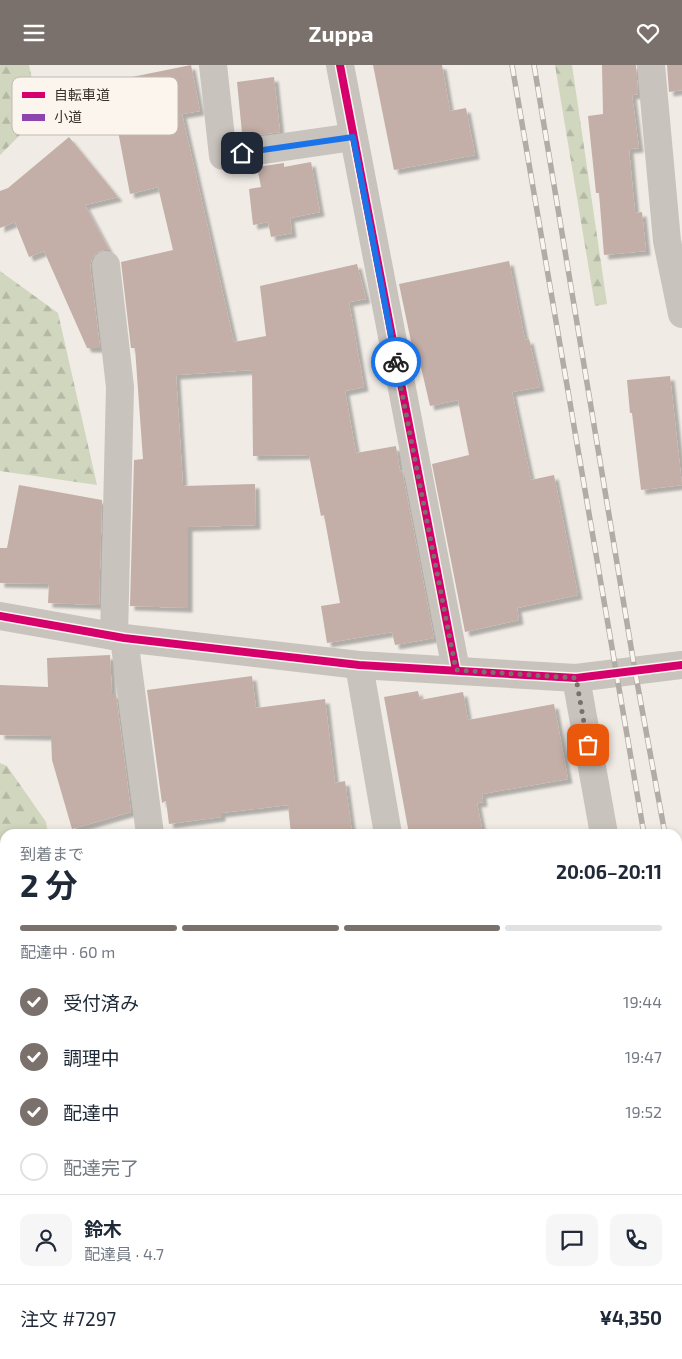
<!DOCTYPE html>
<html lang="ja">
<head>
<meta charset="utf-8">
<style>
	:root { --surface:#fff; --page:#f6f6f7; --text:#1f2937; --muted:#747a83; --line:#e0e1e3; --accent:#7a716c }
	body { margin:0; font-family:"Exo 2","Noto Sans JP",sans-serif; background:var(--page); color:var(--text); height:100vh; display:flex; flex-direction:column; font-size:19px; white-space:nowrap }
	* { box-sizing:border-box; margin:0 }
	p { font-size:16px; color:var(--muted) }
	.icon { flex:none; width:28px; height:28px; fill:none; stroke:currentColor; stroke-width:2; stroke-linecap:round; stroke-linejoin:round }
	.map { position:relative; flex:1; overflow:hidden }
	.details { position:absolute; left:0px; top:764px; width:682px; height:531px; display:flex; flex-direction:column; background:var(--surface); border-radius:15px 15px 0 0; box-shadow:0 2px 8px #0003 }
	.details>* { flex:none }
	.pin { position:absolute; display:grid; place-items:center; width:42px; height:42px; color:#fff; margin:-21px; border-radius:10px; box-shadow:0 2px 8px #0006 }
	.courier { position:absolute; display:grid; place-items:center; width:50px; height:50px; margin:-25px; border:4px solid #1a73e8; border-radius:50%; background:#fff; color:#222; box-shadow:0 1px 6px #0007 }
	.headline em { font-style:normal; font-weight:700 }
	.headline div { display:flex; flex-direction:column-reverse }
	.headline { display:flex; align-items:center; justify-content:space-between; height:85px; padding:0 20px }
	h1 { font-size:32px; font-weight:700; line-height:38px }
	.bar { display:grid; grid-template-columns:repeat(4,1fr); gap:8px 5px; align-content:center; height:60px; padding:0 20px }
	.bar i { height:6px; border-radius:4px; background:var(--line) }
	.bar .current { background:var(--accent) }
	.bar p { grid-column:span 4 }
	.line { display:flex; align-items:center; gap:12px; padding:0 20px; border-top:1px solid var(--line) }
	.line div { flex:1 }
	.round { display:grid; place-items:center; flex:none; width:52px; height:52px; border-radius:10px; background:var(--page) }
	ol { padding:0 20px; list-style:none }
	li { display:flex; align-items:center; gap:15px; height:55px }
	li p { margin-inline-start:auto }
	li .icon { padding:5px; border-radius:50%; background:var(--accent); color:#fff; stroke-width:4 }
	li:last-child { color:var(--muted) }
	li i { width:28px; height:28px; border:2px solid var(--line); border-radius:50% }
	header { display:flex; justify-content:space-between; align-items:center; height:65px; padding:0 20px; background:var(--accent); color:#fff; font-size:22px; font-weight:700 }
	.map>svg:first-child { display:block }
	.forest { fill:url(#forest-firs) }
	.building { fill:#c3afa7; filter:url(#shadow) }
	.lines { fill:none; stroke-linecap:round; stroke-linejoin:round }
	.street { stroke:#c9c3be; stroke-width:28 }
	.rail-casing { stroke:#b1aca8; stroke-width:5.5 }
	.rail { stroke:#fbf5ee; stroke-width:4; stroke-dasharray:11; stroke-linecap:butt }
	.quiet { stroke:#8e44ad; stroke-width:6; stroke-dasharray:12 6; stroke-linecap:butt }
	.cycleway-casing { stroke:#fbf5ee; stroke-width:11 }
	.cycleway { stroke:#d6006c; stroke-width:8 }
	.done { stroke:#7a716c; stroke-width:5; stroke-dasharray:0 9 }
	.route { stroke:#1a73e8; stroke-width:6 }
	.key { fill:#fbf5ee; stroke:#c1bab4; stroke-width:1 }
	.key-label { font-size:14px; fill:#3b302b }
</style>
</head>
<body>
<header><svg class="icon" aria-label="menu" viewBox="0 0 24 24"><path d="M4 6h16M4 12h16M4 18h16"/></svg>Zuppa<svg class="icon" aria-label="heart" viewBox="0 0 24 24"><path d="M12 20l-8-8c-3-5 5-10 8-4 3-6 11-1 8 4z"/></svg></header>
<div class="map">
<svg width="682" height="1294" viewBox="0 0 682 1294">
	<defs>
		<pattern id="forest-firs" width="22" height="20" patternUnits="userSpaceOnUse" patternTransform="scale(1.25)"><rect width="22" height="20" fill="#d1d6bf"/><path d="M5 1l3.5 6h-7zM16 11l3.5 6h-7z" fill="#b4b8a4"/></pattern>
		<filter id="shadow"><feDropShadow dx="4.5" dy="4.5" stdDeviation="1" flood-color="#0004"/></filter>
	</defs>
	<rect width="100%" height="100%" fill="#f0ebe5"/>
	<g class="forest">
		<path d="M0,0H29L40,50L0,90Z"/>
		<path d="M555,0H572L607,239L595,241Z"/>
		<path d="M0,206L58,248L97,420L0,406Z"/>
		<path d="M0,698L7,701L46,757L48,769H5V1264L0,1267Z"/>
	</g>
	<g class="building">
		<path d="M191,0L200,46L182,49L234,277L266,271L260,221L357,199L366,234L349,237L364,322L345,326L356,388L396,381L400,406L402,405L434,573L395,580L392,567L327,578L321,541L340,538L324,450L321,451L309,390L253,391L252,305L176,310L183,421L255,419L256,460L188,462V543L130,541L134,395L143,394L135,283H131L121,197L173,185L158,122L130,129L118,66L142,62L132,12Z"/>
		<path d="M373,0H442L450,46L466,43L475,90L394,105Z"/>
		<path d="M602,0H636L638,29L632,30L639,83L629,84L635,148L642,147L646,186L604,190L599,128H596L588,51L603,49Z"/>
		<path d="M667,0H682V25L669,27Z"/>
		<path d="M274,12L280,67L251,71V67L242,68L237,17Z"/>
		<path d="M69,72L118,132L85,140L109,185H104L96,188L92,193L90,201L100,283H87L44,186L29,192L15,157L0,163V126L8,123Z"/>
		<path d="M311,97L320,147L290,153L292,168L271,172L268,157L253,160L249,124L261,122L257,102L284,98V102Z"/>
		<path d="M509,196L525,275L529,274L540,322L512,327L531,415L554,410L578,530L517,543L519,555L465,567L432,399L469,390L458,335L430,341L417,285L413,286L399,219Z"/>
		<path d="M670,311L682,420L641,425L632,348H630L627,315Z"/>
		<path d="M19,420L102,435L99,540L48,538L49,519L0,518V483H7Z"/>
		<path d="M110,590L112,629H116L131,747L72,764L52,695L51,671L0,670V620L48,622L47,593Z"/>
		<path d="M252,611L256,643L325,634L335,718L345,716L352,767L336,769H291L288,740L221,748V752L169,759L166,736L162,738L147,625Z"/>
		<path d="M418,626L420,635L463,627L468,655L554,639L568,714L482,729L483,737L477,738L483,769H409L384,632Z"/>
	</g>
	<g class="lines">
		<g class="street">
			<path d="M213,0L223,91L353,72"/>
			<path d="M340,0L456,605"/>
			<path d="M651,0L667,176L682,249"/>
			<path d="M106,200L120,322L114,571"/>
			<path d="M0,551L124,573L359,600L576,613L682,600"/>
			<path d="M124,573L150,769"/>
			<path d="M359,600L388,769"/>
			<path d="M576,613L604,769"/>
			<path d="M678,1177L682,1201"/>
			<path d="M35,1290L36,1294"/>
			<path d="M265,1290L266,1294"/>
			<path d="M477,1290L478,1294"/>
			<path d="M1,1294L9,1290"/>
		</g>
		<defs>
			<g id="rail">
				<path d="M512,0L644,769"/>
				<path d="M534,0L635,606L665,769"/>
				<path d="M678,840L682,865"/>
				<path d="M678,955L682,980"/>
			</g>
		</defs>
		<use href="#rail" class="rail-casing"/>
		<use href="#rail" class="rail"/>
		<g class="quiet">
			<path d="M0,935L5,964"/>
			<path d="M0,1125L5,1104"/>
			<path d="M0,1149L5,1169"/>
		</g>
		<defs>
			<g id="cycleway">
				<path d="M340,0L456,605"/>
				<path d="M0,551L124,573L359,600L576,613L682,600"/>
			</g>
		</defs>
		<use href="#cycleway" class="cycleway-casing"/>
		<use href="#cycleway" class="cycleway"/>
	</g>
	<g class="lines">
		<path class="done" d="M396,297L456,605L576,613L588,680"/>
		<path class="route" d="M242,88L353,72L396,297"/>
	</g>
	<rect x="12" y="12" width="166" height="58" rx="8" class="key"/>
	<rect x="22" y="27" width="23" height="6" fill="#d6006c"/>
	<rect x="22" y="49" width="23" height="7" fill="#8e44ad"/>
	<g class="key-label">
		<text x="54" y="35">自転車道</text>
		<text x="54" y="57">小道</text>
	</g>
</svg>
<div class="pin" style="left:588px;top:680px;background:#ea580c"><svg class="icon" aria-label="bag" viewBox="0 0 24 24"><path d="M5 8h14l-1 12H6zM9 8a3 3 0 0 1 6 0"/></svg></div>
<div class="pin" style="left:242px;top:88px;background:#1f2937"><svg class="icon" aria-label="home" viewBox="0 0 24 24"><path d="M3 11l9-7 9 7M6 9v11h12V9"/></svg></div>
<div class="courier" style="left:396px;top:297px"><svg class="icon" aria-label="bike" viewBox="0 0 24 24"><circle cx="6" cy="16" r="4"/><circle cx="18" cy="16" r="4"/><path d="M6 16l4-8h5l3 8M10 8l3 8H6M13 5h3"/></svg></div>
<section class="details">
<div class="headline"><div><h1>2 分</h1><p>到着まで</p></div><em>20:06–20:11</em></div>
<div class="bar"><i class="current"></i><i class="current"></i><i class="current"></i><i></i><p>配達中 · 60 m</p></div>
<ol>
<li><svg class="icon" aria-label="check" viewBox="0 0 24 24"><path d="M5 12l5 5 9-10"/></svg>受付済み<p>19:44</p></li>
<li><svg class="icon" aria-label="check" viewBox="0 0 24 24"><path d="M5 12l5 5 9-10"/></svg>調理中<p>19:47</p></li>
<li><svg class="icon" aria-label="check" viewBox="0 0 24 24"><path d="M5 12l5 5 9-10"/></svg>配達中<p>19:52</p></li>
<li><i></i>配達完了</li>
</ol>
<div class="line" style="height:90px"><a class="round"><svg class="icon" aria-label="person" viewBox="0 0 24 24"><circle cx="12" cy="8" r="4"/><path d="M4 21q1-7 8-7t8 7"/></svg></a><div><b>鈴木</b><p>配達員 · 4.7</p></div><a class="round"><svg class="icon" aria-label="chat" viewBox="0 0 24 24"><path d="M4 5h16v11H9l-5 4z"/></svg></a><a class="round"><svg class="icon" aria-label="phone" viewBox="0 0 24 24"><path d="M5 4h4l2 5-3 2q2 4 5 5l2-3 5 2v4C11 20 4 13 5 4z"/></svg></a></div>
<div class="line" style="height:65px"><div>注文 #7297</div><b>¥4,350</b></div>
</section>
</div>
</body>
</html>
